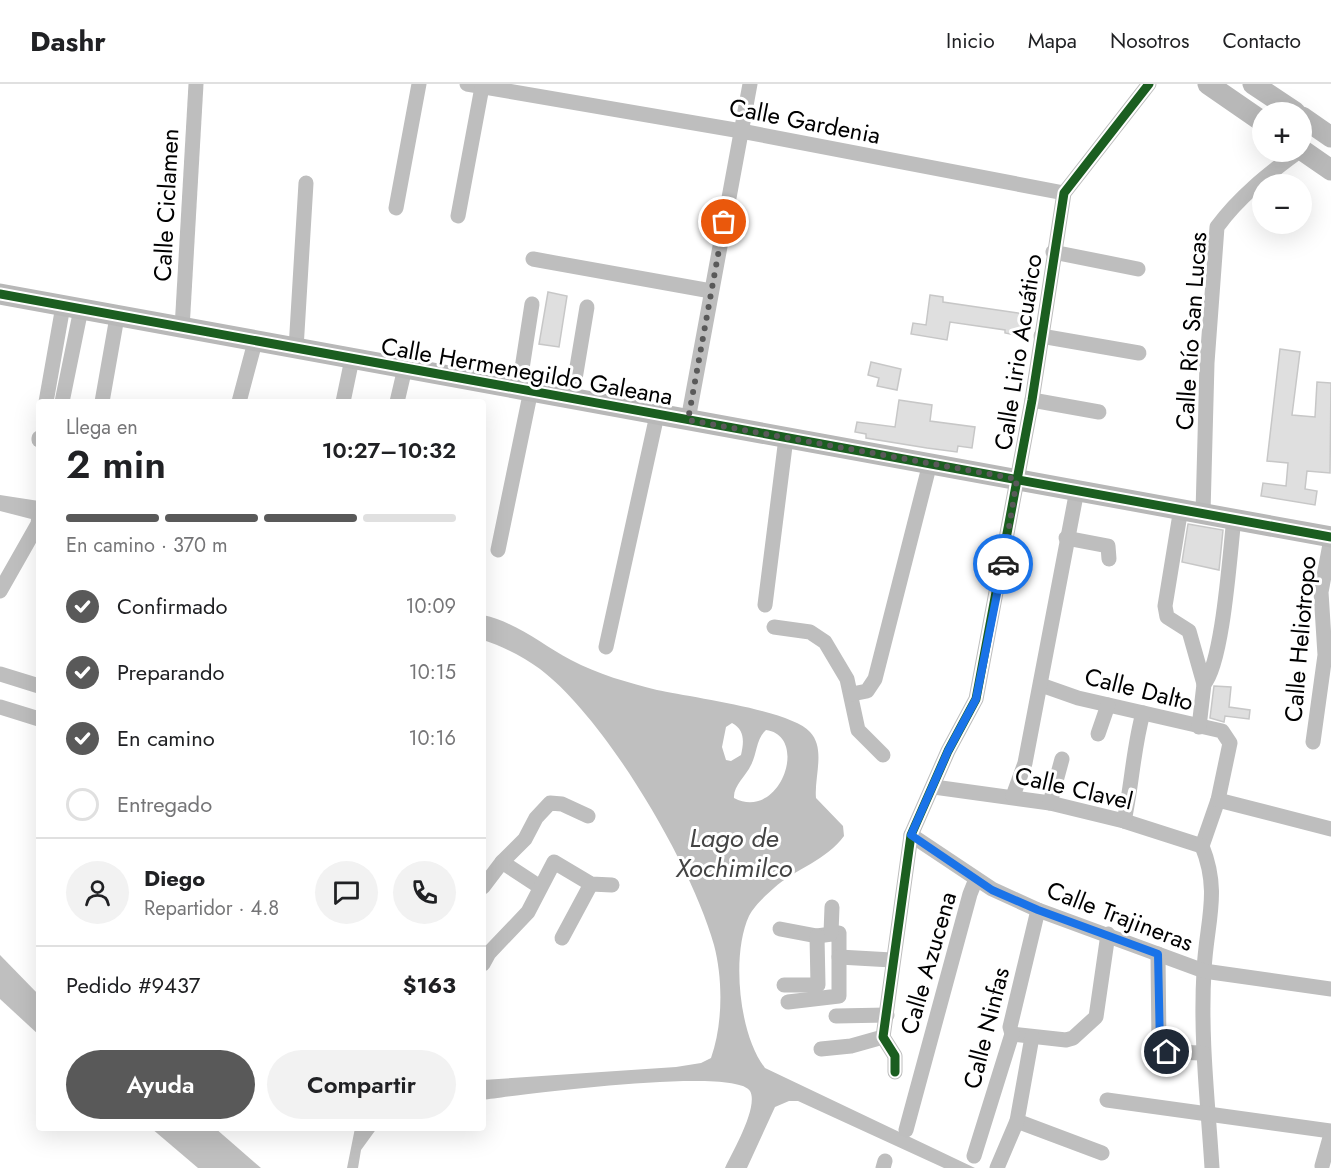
<!DOCTYPE html>
<html lang="es">
<head>
<meta charset="utf-8">
<style>
	:root { --surface:#fff; --page:#f2f2f2; --text:#202124; --muted:#757577; --line:#e0e0e0; --accent:#595959 }
	body { margin:0; font-family:Jost,sans-serif; background:var(--page); color:var(--text); height:100vh; display:flex; flex-direction:column; font-size:22px; white-space:nowrap }
	* { box-sizing:border-box; margin:0 }
	p { font-size:20px; color:var(--muted) }
	.icon { flex:none; width:33px; height:33px; fill:none; stroke:currentColor; stroke-width:2; stroke-linecap:round; stroke-linejoin:round }
	.map { position:relative; flex:1; overflow:hidden }
	.drawer { position:absolute; left:36px; top:315px; width:450px; height:732px; display:flex; flex-direction:column; background:var(--surface); border-radius:6px; box-shadow:0 6px 24px #0002 }
	.drawer>* { flex:none }
	.buttons { position:absolute; left:1252px; top:18px; display:grid; gap:12px }
	.buttons a { display:grid; place-items:center; width:60px; height:60px; border-radius:50%; background:var(--surface); box-shadow:0 6px 24px #0002; font-size:30px }
	.pin { position:absolute; display:grid; place-items:center; width:51px; height:51px; color:#fff; margin:-26px; border:3px solid #fff; border-radius:50%; box-shadow:0 2px 6px #0007 }
	.courier { position:absolute; display:grid; place-items:center; width:60px; height:60px; margin:-30px; border:4px solid #1a73e8; border-radius:50%; background:#fff; color:#222; box-shadow:0 2px 8px #0007 }
	.headline em { font-style:normal; font-weight:600 }
	.headline div { display:flex; flex-direction:column-reverse }
	.headline { display:flex; align-items:center; justify-content:space-between; height:102px; padding:0 30px }
	h1 { font-size:39px; font-weight:600; line-height:45px }
	.bar { display:grid; grid-template-columns:repeat(4,1fr); gap:9px 6px; align-content:center; height:72px; padding:0 30px }
	.bar i { height:8px; border-radius:4px; background:var(--line) }
	.bar .active { background:var(--accent) }
	.bar p { grid-column:span 4 }
	.line { display:flex; align-items:center; gap:15px; padding:0 30px; border-top:2px solid var(--line) }
	.line div { flex:1 }
	.round { display:grid; place-items:center; flex:none; width:63px; height:63px; border-radius:32px; background:var(--page) }
	ol { padding:0 30px; list-style:none }
	li { display:flex; align-items:center; gap:18px; height:66px }
	li p { margin-inline-start:auto }
	li .icon { padding:6px; border-radius:50%; background:var(--accent); color:#fff; stroke-width:4 }
	li:last-child { color:var(--muted) }
	li i { width:33px; height:33px; border:3px solid var(--line); border-radius:50% }
	.action { display:flex; gap:12px; margin-top:auto; padding:12px 30px }
	.action a { flex:1; height:69px; border-radius:36px; background:var(--accent); color:#fff; font-size:24px; font-weight:600; line-height:69px; text-align:center }
	.action a+a { background:var(--page); color:var(--text) }
	header { display:flex; align-items:center; gap:36px; box-sizing:border-box; height:84px; padding:0 30px; background:var(--surface); border-bottom:2px solid var(--line) }
	header strong { font-size:28px }
	nav { display:flex; gap:33px; margin-inline-start:auto; font-size:21px }
	.map>svg:first-child { display:block }
	.water { fill:#bfbfbf; fill-rule:evenodd }
	.building { fill:#dfdfdf; stroke:#c7c7c7; stroke-width:1.5 }
	.lines { fill:none; stroke-linecap:round; stroke-linejoin:round }
	.street { stroke:#bebebe; stroke-width:15 }
	.secondary { stroke:#b8b8b8; stroke-width:21 }
	.cycleway-casing { stroke:#fff; stroke-width:13 }
	.cycleway { stroke:#1b5e20; stroke-width:9 }
	.done { stroke:#595959; stroke-width:6; stroke-dasharray:0 10.8 }
	.route { stroke:#1a73e8; stroke-width:8 }
	.labels { text-anchor:middle; dominant-baseline:central; stroke-width:6; stroke-linejoin:round; paint-order:stroke }
	.street-label { font-size:24px; fill:#000; stroke:#fff }
	.water-label { font-size:26px; font-style:italic; fill:#444; stroke:#fff }
</style>
</head>
<body>
<header>
<strong>Dashr</strong>
<nav><a>Inicio</a><a>Mapa</a><a>Nosotros</a><a>Contacto</a></nav>
</header>
<div class="map">
<svg width="1331" height="1084" viewBox="0 0 1331 1084">
	<rect width="100%" height="100%" fill="#fff"/>
	<g class="water">
		<path d="M0,411L39,417V437L0,427Z"/>
		<path d="M483,531C518,539 541,560 571,576C597,590 629,599 657,606C689,613 791,626 810,648C826,665 814,693 816,714L843,742L844,752C827,776 795,785 774,804C766,811 754,822 749,832C731,871 739,951 765,984L975,1084H944L798,1017H789L775,1023L747,1084H725C732,1069 759,1023 750,1007C735,982 518,1011 483,1016V996L676,983L701,979L711,974C723,940 723,895 714,861C692,781 606,635 540,585C524,573 502,562 483,556ZM732,639C745,646 744,658 741,671L731,677L726,676L722,663L726,643ZM766,646C810,652 780,738 734,714C733,702 746,692 751,681C757,670 756,655 766,646Z"/>
		<path d="M0,871L39,911V951L0,915Z"/>
		<path d="M151,1044H215L261,1084H198Z"/>
		<path d="M355,1044H377L361,1066L358,1084H347Z"/>
	</g>
	<g class="building">
		<path d="M548,208L567,212L559,263L539,260Z"/>
		<path d="M930,211L943,213V218L1025,230L1021,252L1005,249V246L950,238L947,256L911,250L913,239L926,241Z"/>
		<path d="M1280,265L1300,268L1292,331L1315,333L1317,298L1331,299L1330,389L1307,387L1305,405L1317,407L1315,421L1261,412L1263,399L1286,402L1288,379L1267,377Z"/>
		<path d="M871,278L901,285L897,306L877,302L879,294L868,291Z"/>
		<path d="M899,316L932,321L930,337L975,343L972,364L958,362L957,368L927,364L866,354V350L855,348L857,338L895,343Z"/>
		<path d="M1188,440L1223,446L1219,486L1182,478Z"/>
		<path d="M1214,602L1231,603L1229,623L1250,626L1249,635L1225,632L1224,638L1210,634Z"/>
	</g>
	<g class="lines">
		<g class="street">
			<path d="M467,0L741,47L1064,109"/>
			<path d="M396,124L419,0"/>
			<path d="M458,132L482,3"/>
			<path d="M1053,168L1138,185"/>
			<path d="M533,175L711,207"/>
			<path d="M182,245L196,0"/>
			<path d="M1041,252L1139,269"/>
			<path d="M296,265L306,99"/>
			<path d="M519,304L532,220"/>
			<path d="M572,313L587,223"/>
			<path d="M1032,316L1099,328"/>
			<path d="M46,318L63,222"/>
			<path d="M62,318L81,225"/>
			<path d="M102,318L117,233"/>
			<path d="M239,318L255,258"/>
			<path d="M343,318L352,275"/>
			<path d="M397,318L405,284"/>
			<path d="M688,336L750,0"/>
			<path d="M39,356V354"/>
			<path d="M1181,424L1165,522L1167,533L1189,547L1204,600C1223,579 1230,467 1234,434"/>
			<path d="M1203,429L1207,279L1217,143C1239,113 1268,90 1298,68"/>
			<path d="M1066,454L1108,462L1109,475"/>
			<path d="M498,466L531,306"/>
			<path d="M0,507L38,440L39,431"/>
			<path d="M765,521L786,354"/>
			<path d="M774,543L810,548L825,558L847,595L858,646L883,671"/>
			<path d="M606,563L657,331"/>
			<path d="M0,590L39,602"/>
			<path d="M1041,601L1078,614L1222,647L1230,659L1218,716L1202,762C1221,809 1206,839 1204,887C1200,953 1208,1019 1212,1084"/>
			<path d="M852,610L867,607L875,595L930,379"/>
			<path d="M0,623L39,635"/>
			<path d="M1199,643L1204,600"/>
			<path d="M1098,650L1108,621"/>
			<path d="M1313,658L1325,571L1321,508L1331,455"/>
			<path d="M934,703L1050,719L1124,737L1202,762"/>
			<path d="M1013,712L1025,679L1077,406"/>
			<path d="M1218,716L1331,745"/>
			<path d="M1050,719L1062,675"/>
			<path d="M1124,737C1132,701 1133,665 1143,629"/>
			<path d="M911,751L992,805L1038,826L1204,887L1331,905"/>
			<path d="M502,778L540,803"/>
			<path d="M483,803L502,778L525,755L536,734L550,719L562,720L588,732"/>
			<path d="M780,845L817,852L839,849V912L788,918"/>
			<path d="M831,849L832,823"/>
			<path d="M562,854L591,800"/>
			<path d="M1158,870L1159,963L1166,968L1203,969"/>
			<path d="M839,873L892,876"/>
			<path d="M483,880L489,869L528,828L554,778L591,800L612,801"/>
			<path d="M784,901H818L817,852"/>
			<path d="M836,932L887,931"/>
			<path d="M1012,950L1066,956L1073,954L1096,933L1108,850"/>
			<path d="M1032,953L1017,1037L1102,1069"/>
			<path d="M821,965L851,962L883,953"/>
			<path d="M895,988V972L883,953L911,751L948,667L976,615L1032,316L1064,109L1149,0"/>
			<path d="M1107,1016L1331,1047"/>
			<path d="M906,1046L970,810L976,795"/>
			<path d="M974,1072L1012,950L1010,943L1038,826"/>
			<path d="M1322,1082L1331,1050"/>
			<path d="M883,1084L885,1077"/>
			<path d="M997,1084L1017,1037"/>
		</g>
		<g class="secondary">
			<path d="M1208,0L1263,38"/>
			<path d="M1253,0L1295,28"/>
			<path d="M1302,33L1331,53"/>
			<path d="M1302,66L1331,86"/>
			<path d="M0,210L1331,453"/>
		</g>
		<defs>
			<g id="cycleway">
				<path d="M0,210L1331,453"/>
				<path d="M895,988V972L883,953L911,751L948,667L976,615L1032,316L1064,109L1149,0"/>
			</g>
		</defs>
		<use href="#cycleway" class="cycleway-casing"/>
		<use href="#cycleway" class="cycleway"/>
	</g>
	<g class="lines">
		<path class="done" d="M724,138L688,336L1017,395L1003,480"/>
		<path class="route" d="M1003,480L976,615L948,667L911,751L992,806L1038,826L1158,870L1160,963L1167,968"/>
	</g>
	<g class="labels">
		<g class="street-label">
			<text transform="translate(805 37) rotate(11)">Calle Gardenia</text>
			<text transform="translate(166 121) rotate(-87)">Calle Ciclamen</text>
			<text transform="translate(1191 247) rotate(-86)">Calle Río San Lucas</text>
			<text transform="translate(1018 268) rotate(-81)">Calle Lirio Acuático</text>
			<text transform="translate(527 287) rotate(10)">Calle Hermenegildo Galeana</text>
			<text transform="translate(1300 555) rotate(-85)">Calle Heliotropo</text>
			<text transform="translate(1139 605) rotate(14)">Calle Dalto</text>
			<text transform="translate(1074 704) rotate(13)">Calle Clavel</text>
			<text transform="translate(1120 832) rotate(21)">Calle Trajineras</text>
			<text transform="translate(928 879) rotate(-74)">Calle Azucena</text>
			<text transform="translate(986 944) rotate(-76)">Calle Ninfas</text>
		</g>
		<g class="water-label">
			<text x="734" y="754">Lago de<tspan x="734" dy="30">Xochimilco</tspan></text>
		</g>
	</g>
</svg>
<div class="buttons">
<a>+</a>
<a>−</a>
</div>
<div class="pin" style="left:724px;top:138px;background:#ea580c"><svg class="icon" aria-label="bag" viewBox="0 0 24 24"><path d="M5 8h14l-1 12H6zM9 8a3 3 0 0 1 6 0"/></svg></div>
<div class="pin" style="left:1167px;top:968px;background:#1f2937"><svg class="icon" aria-label="home" viewBox="0 0 24 24"><path d="M3 11l9-7 9 7M6 9v11h12V9"/></svg></div>
<div class="courier" style="left:1003px;top:480px"><svg class="icon" aria-label="car" viewBox="0 0 24 24"><path d="M5 17H2v-5l4-1 3-4h7l3 4 3 1v5h-3M9 17h6M6 11h13"/><circle cx="7" cy="17" r="2"/><circle cx="17" cy="17" r="2"/></svg></div>
<section class="drawer">
<div class="headline"><div><h1>2 min</h1><p>Llega en</p></div><em>10:27–10:32</em></div>
<div class="bar"><i class="active"></i><i class="active"></i><i class="active"></i><i></i><p>En camino · 370 m</p></div>
<ol>
<li><svg class="icon" aria-label="check" viewBox="0 0 24 24"><path d="M5 12l5 5 9-10"/></svg>Confirmado<p>10:09</p></li>
<li><svg class="icon" aria-label="check" viewBox="0 0 24 24"><path d="M5 12l5 5 9-10"/></svg>Preparando<p>10:15</p></li>
<li><svg class="icon" aria-label="check" viewBox="0 0 24 24"><path d="M5 12l5 5 9-10"/></svg>En camino<p>10:16</p></li>
<li><i></i>Entregado</li>
</ol>
<div class="line" style="height:108px"><a class="round"><svg class="icon" aria-label="person" viewBox="0 0 24 24"><circle cx="12" cy="8" r="4"/><path d="M4 21q1-7 8-7t8 7"/></svg></a><div><b>Diego</b><p>Repartidor · 4.8</p></div><a class="round"><svg class="icon" aria-label="chat" viewBox="0 0 24 24"><path d="M4 5h16v11H9l-5 4z"/></svg></a><a class="round"><svg class="icon" aria-label="phone" viewBox="0 0 24 24"><path d="M5 4h4l2 5-3 2q2 4 5 5l2-3 5 2v4C11 20 4 13 5 4z"/></svg></a></div>
<div class="line" style="height:78px"><div>Pedido #9437</div><b>$163</b></div>
<div class="action"><a>Ayuda</a><a>Compartir</a></div>
</section>
</div>
</body>
</html>
